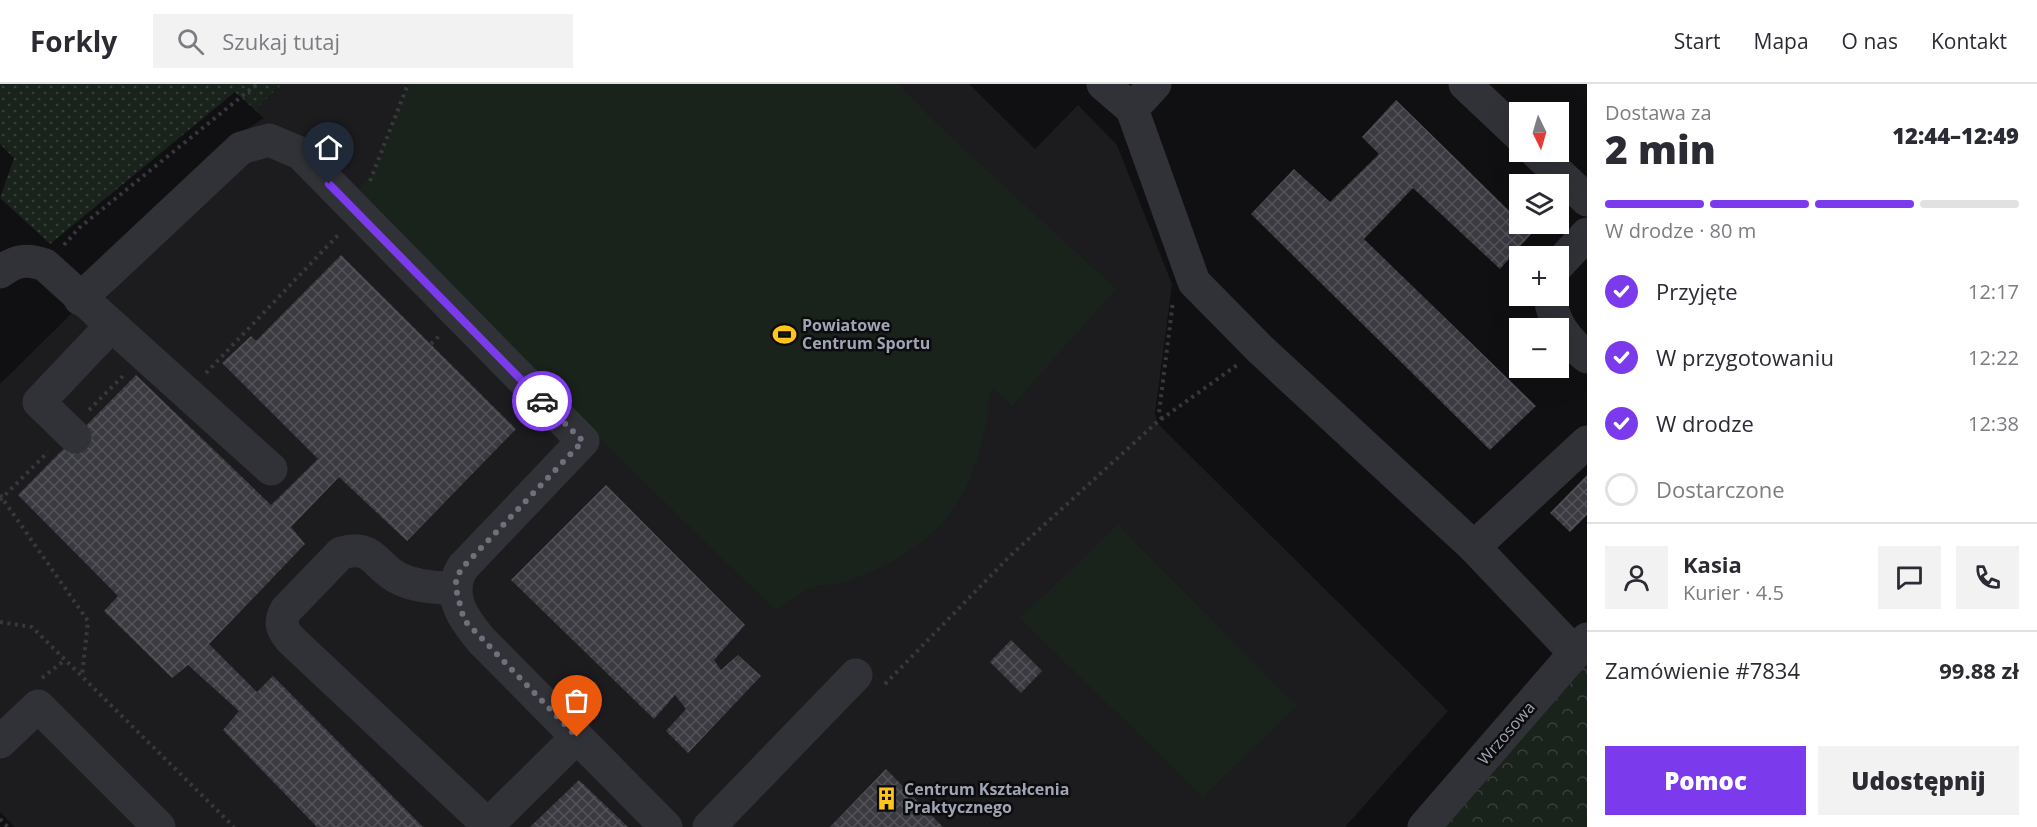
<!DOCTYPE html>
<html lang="pl">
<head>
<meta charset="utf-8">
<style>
	:root { --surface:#fff; --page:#f2f2f3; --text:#2b2b33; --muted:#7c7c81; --line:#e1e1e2; --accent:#7c3aed }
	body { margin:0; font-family:"Open Sans",sans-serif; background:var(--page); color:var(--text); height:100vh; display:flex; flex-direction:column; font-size:22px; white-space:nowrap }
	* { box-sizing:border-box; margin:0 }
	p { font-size:20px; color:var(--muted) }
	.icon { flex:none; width:33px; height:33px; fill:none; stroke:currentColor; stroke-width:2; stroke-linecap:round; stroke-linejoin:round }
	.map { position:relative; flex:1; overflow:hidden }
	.drawer { display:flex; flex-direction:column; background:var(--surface); width:450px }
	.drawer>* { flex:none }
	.needle { width:39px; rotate:175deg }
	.buttons { position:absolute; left:1509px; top:18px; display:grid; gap:12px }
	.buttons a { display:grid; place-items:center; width:60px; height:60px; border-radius:0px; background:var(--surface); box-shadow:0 6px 24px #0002; font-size:30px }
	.pin { position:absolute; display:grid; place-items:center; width:51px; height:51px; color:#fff; margin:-62px -26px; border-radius:50% 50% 50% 0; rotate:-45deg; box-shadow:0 0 6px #0007 }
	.pin .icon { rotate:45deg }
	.courier { position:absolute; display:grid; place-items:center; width:60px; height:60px; margin:-30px; border:4px solid #7c3aed; border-radius:50%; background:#fff; color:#222; box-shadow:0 2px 8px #0007 }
	.head em { font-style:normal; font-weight:800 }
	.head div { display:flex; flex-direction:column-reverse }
	.head { display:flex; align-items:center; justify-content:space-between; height:102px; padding:0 18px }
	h1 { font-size:39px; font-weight:800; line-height:45px }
	.bar { display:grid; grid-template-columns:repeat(4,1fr); gap:9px 6px; align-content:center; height:72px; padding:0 18px }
	.bar i { height:8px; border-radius:4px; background:var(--line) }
	.bar .selected { background:var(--accent) }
	.bar p { grid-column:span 4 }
	.line { display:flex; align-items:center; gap:15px; padding:0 18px; border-top:2px solid var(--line) }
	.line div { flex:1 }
	.round { display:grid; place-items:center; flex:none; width:63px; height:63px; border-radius:0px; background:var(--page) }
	ol { padding:0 18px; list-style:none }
	li { display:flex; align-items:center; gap:18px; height:66px }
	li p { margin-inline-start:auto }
	li .icon { padding:6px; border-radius:50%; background:var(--accent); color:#fff; stroke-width:4 }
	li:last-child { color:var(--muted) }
	li i { width:33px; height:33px; border:3px solid var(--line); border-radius:50% }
	.button { display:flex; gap:12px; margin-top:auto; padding:12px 18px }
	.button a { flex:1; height:69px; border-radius:0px; background:var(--accent); color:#fff; font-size:24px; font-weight:800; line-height:69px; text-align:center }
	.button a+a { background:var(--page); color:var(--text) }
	header { display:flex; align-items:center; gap:36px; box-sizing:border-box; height:84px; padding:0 30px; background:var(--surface); border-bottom:2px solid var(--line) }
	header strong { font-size:28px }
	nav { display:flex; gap:33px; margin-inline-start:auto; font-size:21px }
	.search { width:420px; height:54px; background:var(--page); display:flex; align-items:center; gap:15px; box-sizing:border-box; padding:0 21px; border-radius:0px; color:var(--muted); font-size:22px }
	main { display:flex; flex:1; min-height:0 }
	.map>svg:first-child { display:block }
	.built { fill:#1c1c1f }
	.grass { fill:url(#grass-dots) }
	.forest { fill:url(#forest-crowns) }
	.pitch { fill:#1a221c }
	.building { fill:url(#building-cross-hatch) }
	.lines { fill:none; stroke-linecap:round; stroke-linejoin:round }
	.path { stroke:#37383e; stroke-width:4; stroke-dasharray:3 4.5; stroke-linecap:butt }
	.minor { stroke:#313237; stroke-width:33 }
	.done { stroke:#6e717b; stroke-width:6; stroke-dasharray:0 10.8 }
	.route { stroke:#7c3aed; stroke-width:8 }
	.labels { text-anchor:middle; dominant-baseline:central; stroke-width:5; stroke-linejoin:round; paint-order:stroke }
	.poi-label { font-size:16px; font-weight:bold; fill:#a0a5b4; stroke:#0c0b0d; text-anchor:start }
	.street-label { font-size:16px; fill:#a0a5b4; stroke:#0c0b0d }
</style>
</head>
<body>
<header>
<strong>Forkly</strong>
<div class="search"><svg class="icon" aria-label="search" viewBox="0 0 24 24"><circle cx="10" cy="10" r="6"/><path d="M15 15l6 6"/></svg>Szukaj tutaj</div>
<nav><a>Start</a><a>Mapa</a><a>O nas</a><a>Kontakt</a></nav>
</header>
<main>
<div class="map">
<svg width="1587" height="743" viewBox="0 0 1587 743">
	<defs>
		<pattern id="grass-dots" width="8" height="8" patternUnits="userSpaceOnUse" patternTransform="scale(1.5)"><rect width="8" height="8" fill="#1a221c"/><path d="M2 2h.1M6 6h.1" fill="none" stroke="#383f3b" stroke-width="1.8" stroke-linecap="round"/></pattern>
		<pattern id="forest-crowns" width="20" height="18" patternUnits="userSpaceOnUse" patternTransform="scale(1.5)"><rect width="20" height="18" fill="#1a221c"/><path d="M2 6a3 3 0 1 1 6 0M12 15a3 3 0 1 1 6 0" fill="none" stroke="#383f3b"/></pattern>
		<pattern id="building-cross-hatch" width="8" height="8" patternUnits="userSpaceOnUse" patternTransform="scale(1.5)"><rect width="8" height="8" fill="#3a3a40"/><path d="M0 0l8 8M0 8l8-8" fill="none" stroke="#535459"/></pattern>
	</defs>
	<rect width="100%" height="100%" fill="#101012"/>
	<path class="built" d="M282,0H969L1035,65L1078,21L1117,61L1172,200L1155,329L1157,339L1448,627L1345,743H15L0,728V300L73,228L84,239L89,235L247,45L264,34L257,24Z"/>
	<path class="grass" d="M0,0H282L257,24L264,34L235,8L50,160L0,114L14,74L0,60Z"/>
	<path class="forest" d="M1587,579V743H1444Z"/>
	<g class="pitch">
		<path d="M409,0H898L940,43L1116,205L1012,322L993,305C986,315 989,324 987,335C983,357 977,381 967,401C943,452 895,482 842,499C833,502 823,500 815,503C801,507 788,519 775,526L353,113L374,89Z"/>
		<path d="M1118,441L1297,622L1203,713L1020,534Z"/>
	</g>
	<g class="building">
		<path d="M1396,16L1532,149L1500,185L1413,104L1364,155L1536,322L1490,366L1251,130L1294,85L1330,118L1379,70L1362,53Z"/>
		<path d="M341,171L516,345L407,457L339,393L291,443L305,460L209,560L257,608L273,592L423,743H317L223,646L239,627L188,581L172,594L104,527L118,512L18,411L136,291L271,421L318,375L222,279L251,252L256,257Z"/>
		<path d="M1587,391V431L1570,448L1550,429Z"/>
		<path d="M606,401L745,541L714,576L721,586L738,571L761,592L688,669L666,647L686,625L675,611L654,635L511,496Z"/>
		<path d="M1011,556L1042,587L1021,609L990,578Z"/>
		<path d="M886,685L943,743H830Z"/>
		<path d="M579,696L628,743H530Z"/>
	</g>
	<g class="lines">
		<g class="path">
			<path d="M370,97L408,0"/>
			<path d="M64,161L79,144L257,0"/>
			<path d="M431,260L439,252"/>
			<path d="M206,289L340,149"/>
			<path d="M89,326L124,291"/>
			<path d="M1162,335L1159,329L1173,217"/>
			<path d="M0,411L88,537L82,592"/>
			<path d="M0,416L48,368"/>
			<path d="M0,538L32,543L234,743"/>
			<path d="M42,594L65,576"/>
			<path d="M885,600L1011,471L1156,339L1237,281"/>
			<path d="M0,735L8,743"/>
		</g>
		<g class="minor">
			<path d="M1103,0L1132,25L1194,198L1260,265L1474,463L1575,569"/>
			<path d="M1465,0L1520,52"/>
			<path d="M1132,25L1155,0"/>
			<path d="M1536,68L1587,116"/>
			<path d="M1558,181L1587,150"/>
			<path d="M0,188C15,177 26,174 45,181L271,385"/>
			<path d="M1550,212C1553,239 1566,256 1587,273"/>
			<path d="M80,215L241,64L269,56L300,69L583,357L463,483C445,510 464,536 482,557L666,743"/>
			<path d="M75,353L39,318L111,242"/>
			<path d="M1474,463L1587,358"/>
			<path d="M456,505C437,503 417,503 400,495C375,484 375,459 341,469L286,526C279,539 282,545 290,555L488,741L577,653"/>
			<path d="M0,658L38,622L159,743"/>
			<path d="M709,743L856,591"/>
			<path d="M1424,743L1587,555"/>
		</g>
	</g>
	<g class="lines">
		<path class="done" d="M542,317L583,357L463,483L456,494V505L464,536L577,653"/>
		<path class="route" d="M329,100L542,317"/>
	</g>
	<defs>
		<symbol id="stadium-bare" viewBox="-9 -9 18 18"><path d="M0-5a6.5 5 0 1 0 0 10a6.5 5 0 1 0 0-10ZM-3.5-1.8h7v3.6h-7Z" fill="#ffc51b" stroke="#0c0b0d" stroke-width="2.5" paint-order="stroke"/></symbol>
		<symbol id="building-bare" viewBox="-9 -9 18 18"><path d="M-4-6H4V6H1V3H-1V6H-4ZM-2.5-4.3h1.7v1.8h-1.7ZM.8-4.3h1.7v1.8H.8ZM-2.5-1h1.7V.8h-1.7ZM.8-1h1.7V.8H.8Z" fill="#ffc51b" stroke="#0c0b0d" stroke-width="2.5" paint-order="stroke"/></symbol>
	</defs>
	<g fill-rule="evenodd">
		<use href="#stadium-bare" x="768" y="234" width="33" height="33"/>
		<use href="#building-bare" x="870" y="698" width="33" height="33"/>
	</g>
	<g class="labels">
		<g class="poi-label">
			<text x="802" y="241">Powiatowe<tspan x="802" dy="18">Centrum Sportu</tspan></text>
			<text x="904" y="705">Centrum Kształcenia<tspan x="904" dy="18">Praktycznego</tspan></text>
		</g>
		<g class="street-label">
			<text transform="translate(1506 649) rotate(-49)">Wrzosowa</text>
		</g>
	</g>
</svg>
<div class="buttons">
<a><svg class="needle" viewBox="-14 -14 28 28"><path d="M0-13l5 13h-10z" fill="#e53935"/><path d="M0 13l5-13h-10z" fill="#7c7c81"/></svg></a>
<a><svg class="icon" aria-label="layers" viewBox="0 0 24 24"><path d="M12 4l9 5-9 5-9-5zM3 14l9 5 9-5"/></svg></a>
<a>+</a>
<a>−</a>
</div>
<div class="pin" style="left:577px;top:653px;background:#ea580c"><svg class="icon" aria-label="bag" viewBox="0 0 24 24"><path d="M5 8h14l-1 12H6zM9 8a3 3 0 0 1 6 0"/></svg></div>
<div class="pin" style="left:329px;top:100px;background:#1f2937"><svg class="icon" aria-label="home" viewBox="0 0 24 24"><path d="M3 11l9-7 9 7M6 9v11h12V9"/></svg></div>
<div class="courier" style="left:542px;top:317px"><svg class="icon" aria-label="car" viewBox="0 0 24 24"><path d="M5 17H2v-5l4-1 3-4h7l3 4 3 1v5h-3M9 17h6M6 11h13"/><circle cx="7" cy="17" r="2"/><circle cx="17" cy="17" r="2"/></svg></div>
</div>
<section class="drawer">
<div class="head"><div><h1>2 min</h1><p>Dostawa za</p></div><em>12:44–12:49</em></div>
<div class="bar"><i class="selected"></i><i class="selected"></i><i class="selected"></i><i></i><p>W drodze · 80 m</p></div>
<ol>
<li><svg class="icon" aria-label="check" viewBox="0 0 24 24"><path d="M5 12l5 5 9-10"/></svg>Przyjęte<p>12:17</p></li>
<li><svg class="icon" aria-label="check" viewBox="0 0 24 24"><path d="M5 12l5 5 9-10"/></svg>W przygotowaniu<p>12:22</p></li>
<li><svg class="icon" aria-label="check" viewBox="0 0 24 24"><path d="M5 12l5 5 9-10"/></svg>W drodze<p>12:38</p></li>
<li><i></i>Dostarczone</li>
</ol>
<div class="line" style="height:108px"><a class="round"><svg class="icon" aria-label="person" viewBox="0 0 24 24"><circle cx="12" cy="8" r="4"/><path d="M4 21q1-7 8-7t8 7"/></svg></a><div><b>Kasia</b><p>Kurier · 4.5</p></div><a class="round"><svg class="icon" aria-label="chat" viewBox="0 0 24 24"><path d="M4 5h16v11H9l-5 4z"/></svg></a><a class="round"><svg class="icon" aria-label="phone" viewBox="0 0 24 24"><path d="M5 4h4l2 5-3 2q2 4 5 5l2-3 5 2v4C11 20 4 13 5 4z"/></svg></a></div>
<div class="line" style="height:78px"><div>Zamówienie #7834</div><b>99.88 zł</b></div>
<div class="button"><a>Pomoc</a><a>Udostępnij</a></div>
</section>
</main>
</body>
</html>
